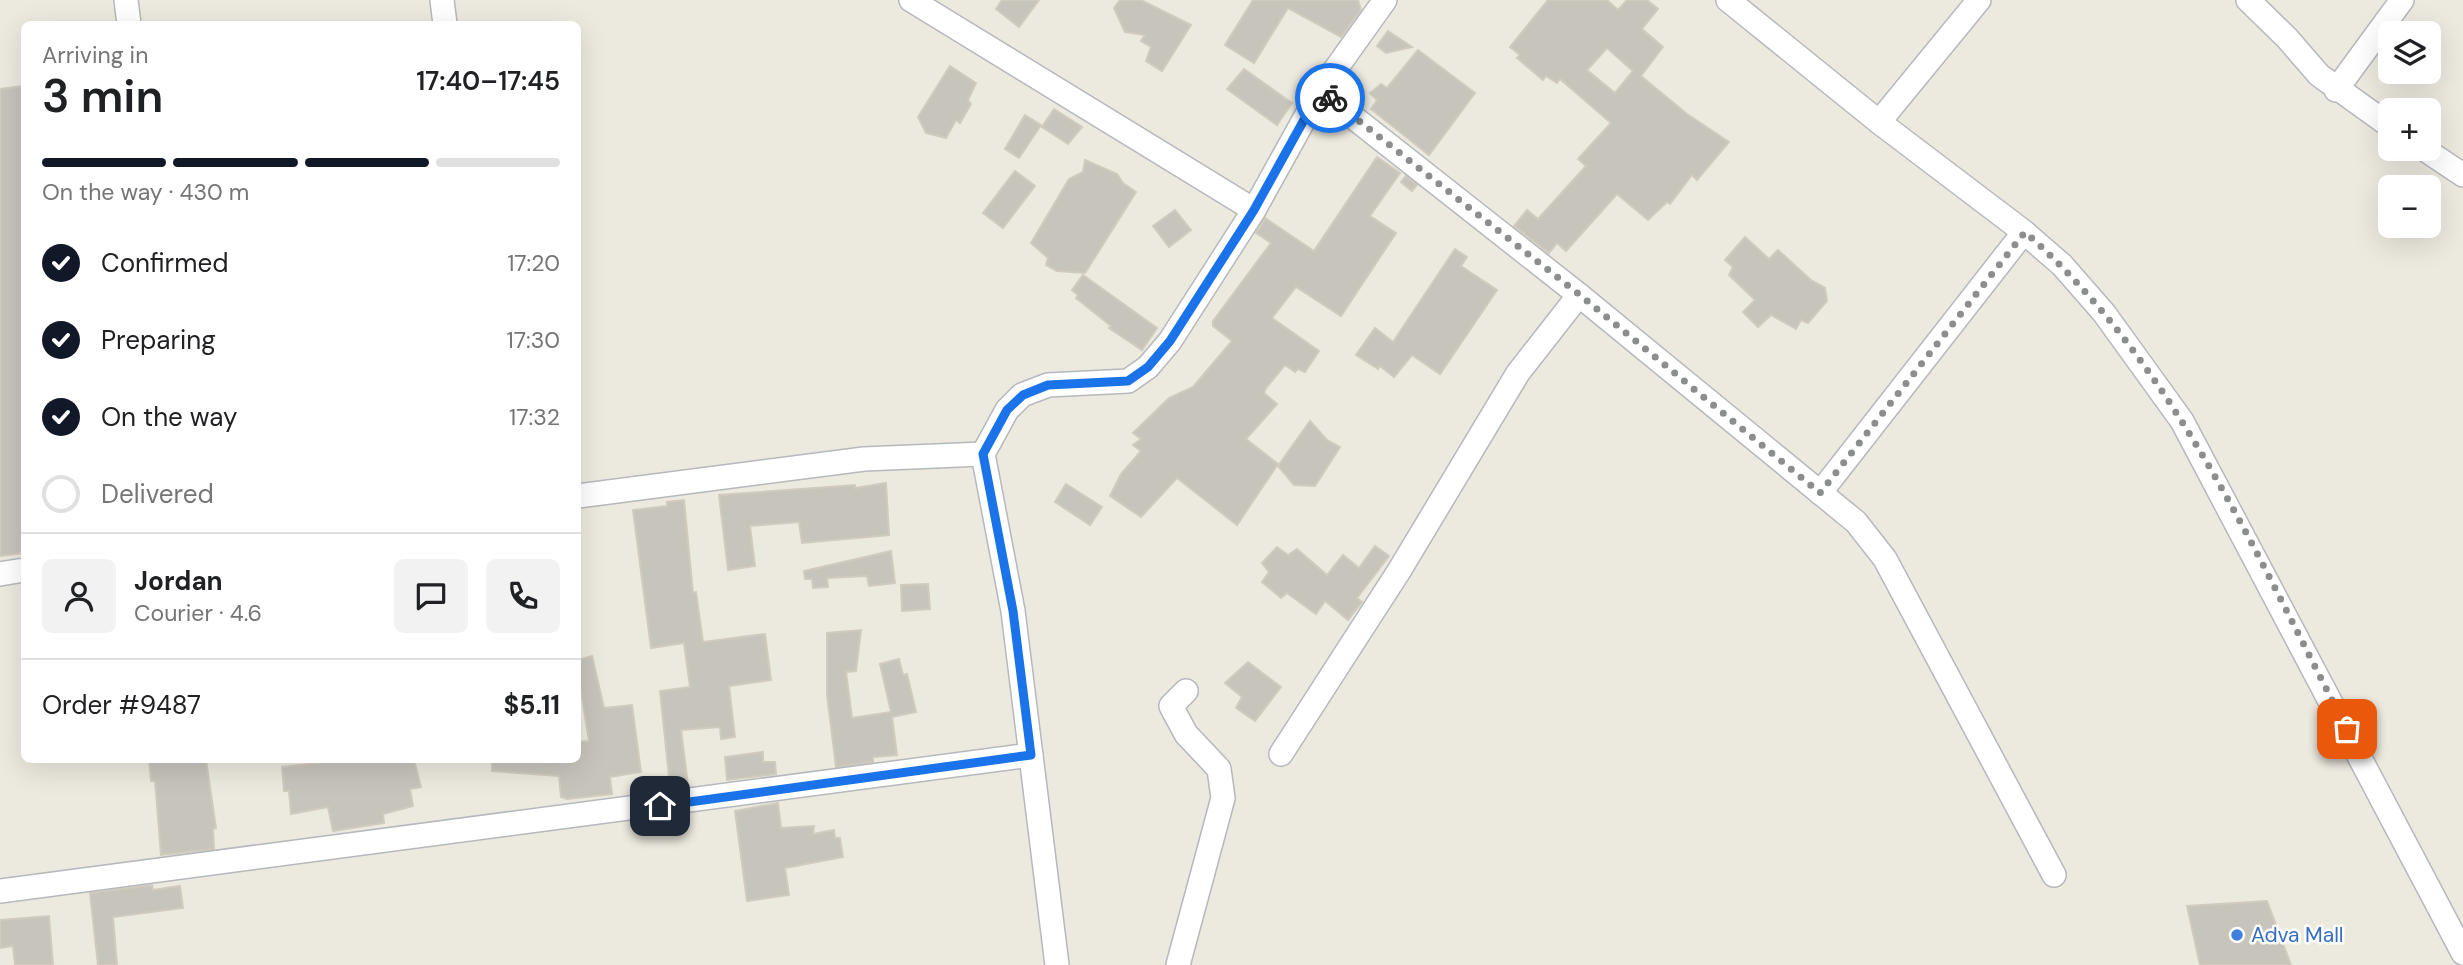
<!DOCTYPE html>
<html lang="en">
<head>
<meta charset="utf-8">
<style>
	:root { --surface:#fff; --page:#f2f2f2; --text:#202124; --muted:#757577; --line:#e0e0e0; --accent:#111827 }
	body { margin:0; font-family:"DM Sans",sans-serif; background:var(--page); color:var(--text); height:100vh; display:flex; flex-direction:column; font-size:26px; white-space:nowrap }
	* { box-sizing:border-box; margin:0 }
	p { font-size:23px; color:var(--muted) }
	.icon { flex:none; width:38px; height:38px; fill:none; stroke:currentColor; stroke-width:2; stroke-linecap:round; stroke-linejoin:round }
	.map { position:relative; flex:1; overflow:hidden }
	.panel { position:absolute; left:21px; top:21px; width:560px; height:742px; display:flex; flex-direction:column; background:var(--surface); border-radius:10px; box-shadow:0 7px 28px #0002 }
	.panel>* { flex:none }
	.buttons { position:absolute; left:2378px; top:21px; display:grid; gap:14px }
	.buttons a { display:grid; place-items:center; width:63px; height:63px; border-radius:10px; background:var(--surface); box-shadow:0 7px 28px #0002; font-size:35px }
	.pin { position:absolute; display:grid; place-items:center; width:60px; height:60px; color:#fff; margin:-30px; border-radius:14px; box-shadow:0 4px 10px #0006 }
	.courier { position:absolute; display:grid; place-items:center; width:70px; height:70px; margin:-35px; border:5px solid #1a73e8; border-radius:50%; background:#fff; color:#222; box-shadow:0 2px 9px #0007 }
	.summary em { font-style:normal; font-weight:600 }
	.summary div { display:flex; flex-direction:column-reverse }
	.summary { display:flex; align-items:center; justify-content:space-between; height:119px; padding:0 21px }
	h1 { font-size:46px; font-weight:600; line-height:52px }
	.bar { display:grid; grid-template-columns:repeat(4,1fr); gap:10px 7px; align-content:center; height:84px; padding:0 21px }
	.bar i { height:9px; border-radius:5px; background:var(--line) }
	.bar .current { background:var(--accent) }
	.bar p { grid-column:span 4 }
	.line { display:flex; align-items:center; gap:18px; padding:0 21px; border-top:2px solid var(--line) }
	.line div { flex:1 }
	.round { display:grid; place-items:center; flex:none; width:74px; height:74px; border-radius:10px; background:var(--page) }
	ol { padding:0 21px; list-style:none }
	li { display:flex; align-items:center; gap:21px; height:77px }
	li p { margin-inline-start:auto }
	li .icon { padding:7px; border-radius:50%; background:var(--accent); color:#fff; stroke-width:4 }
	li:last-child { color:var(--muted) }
	li i { width:38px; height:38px; border:4px solid var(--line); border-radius:50% }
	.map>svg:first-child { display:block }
	.building { fill:#c7c4bc; stroke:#d1cbbe; stroke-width:2; fill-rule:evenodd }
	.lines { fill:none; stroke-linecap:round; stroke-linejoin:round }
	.minor-casing { stroke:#b5b8bd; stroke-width:26 }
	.minor { stroke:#fff; stroke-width:23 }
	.done { stroke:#8c8d8d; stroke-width:7; stroke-dasharray:0 12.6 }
	.route { stroke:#1a73e8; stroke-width:9 }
	.shop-dot { fill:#3f7fe0; stroke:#fff; stroke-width:2.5 }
	.labels { text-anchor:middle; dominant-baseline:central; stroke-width:5; stroke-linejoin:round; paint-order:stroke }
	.shop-label { font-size:21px; fill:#366cbe; stroke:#fff; text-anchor:start }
</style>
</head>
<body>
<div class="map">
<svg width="2463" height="965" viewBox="0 0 2463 965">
	<rect width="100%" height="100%" fill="#ece9df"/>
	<g class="building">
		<path d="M1002,0H1039L1019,27L996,9Z"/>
		<path d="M1120,0H1141L1191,25L1162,71L1146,61L1151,47L1141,41L1145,35L1125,32L1114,8Z"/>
		<path d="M1253,0H1358L1361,10L1341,37L1288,8L1254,63L1225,45Z"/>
		<path d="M1548,0H1607L1618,10L1627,0H1647L1658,9L1642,29L1663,47L1641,76L1687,114L1729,142L1697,180L1692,175L1670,204L1667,202L1648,220L1617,194L1566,251L1557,243L1549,253L1514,226L1527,210L1538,219L1586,166L1578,159L1611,123L1560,79L1557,83L1546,76L1543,80L1517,58L1520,55L1510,47ZM1607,48L1633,71L1615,93L1587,70Z"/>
		<path d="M1388,31L1412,47L1386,53L1377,46Z"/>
		<path d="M1418,50L1475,93L1429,155L1371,109L1377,100L1370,93L1381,84L1387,88Z"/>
		<path d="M950,66L976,83L968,100L971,104L960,123L956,120L946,138L926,133L918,117Z"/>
		<path d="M1244,69L1292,103L1277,125L1227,89Z"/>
		<path d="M24,86V553L0,556V89Z"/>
		<path d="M1054,109L1082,127L1068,144L1042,127Z"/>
		<path d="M1025,115L1041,125L1019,158L1005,149Z"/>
		<path d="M1377,157L1400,173L1370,216L1396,233L1341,316L1296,287L1272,318L1319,351L1305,372L1298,369L1295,372L1285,365L1266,388L1264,393L1277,404L1246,439L1278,464L1237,525L1177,478L1141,517L1110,496L1121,474L1141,451L1133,445L1141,439L1133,433L1169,398L1193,387L1232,341L1213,326V321L1271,243L1256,233L1265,218L1314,251Z"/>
		<path d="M1085,160L1117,174L1123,183L1136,192L1085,273L1057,271L1046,265L1048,258L1031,243L1069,179L1083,172Z"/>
		<path d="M1015,171L1035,186L1003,228L983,213Z"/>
		<path d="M1406,176L1417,185L1412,191L1401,182Z"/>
		<path d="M1175,210L1191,230L1169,247L1153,226Z"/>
		<path d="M1745,237L1769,259L1778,250L1811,280L1825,288L1827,301L1808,323L1801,320L1796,329L1771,315L1758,327L1743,312L1755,300L1729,275L1733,267L1725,260Z"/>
		<path d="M1455,249L1467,257L1461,266L1497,290L1440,374L1412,355L1394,377L1380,366L1378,369L1356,355L1375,328L1393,342Z"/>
		<path d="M1083,275L1157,328L1142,350L1109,328L1111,326L1076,298L1078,295L1072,290Z"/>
		<path d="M1310,421L1327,440L1340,447L1315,486L1294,485L1278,466Z"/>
		<path d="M886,483L889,535L802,543L799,522L750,526L755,566L728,570L719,495L855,485V488Z"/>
		<path d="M1066,484L1102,507L1090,525L1055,502Z"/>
		<path d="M684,500L693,593L696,592L703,642L765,634L771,680L729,686L735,737L721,739L720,727L681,730L688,785L670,786L660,691L690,687L684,643L651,648L633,510L667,506V502Z"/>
		<path d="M1375,546L1389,556L1357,598L1362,602L1348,620L1325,601L1316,614L1287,593L1281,598L1262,582L1269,572L1262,563L1277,547L1288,555L1297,549L1327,575L1343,555L1359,568Z"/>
		<path d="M891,551L895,583L869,586L867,576L827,578L828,587L813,588L812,579H805L804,571Z"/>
		<path d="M928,584L930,609L902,611L901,585Z"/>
		<path d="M861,630L856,671L846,672L852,718L891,712L880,664L899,659L903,675L907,674L916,712L892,717L897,755L873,757V762L836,767L827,695V633Z"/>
		<path d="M592,656L604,708L632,705L641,772L610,777L612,794L567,799L561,797L559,776L492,771V760H578V742L589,741L581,690L578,691V660Z"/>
		<path d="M1248,662L1281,687L1255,721L1236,708L1242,697L1225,683Z"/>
		<path d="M763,752V762H775L776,774L727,780L725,757Z"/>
		<path d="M149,760H206L216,828L213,829L214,849L161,855L155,781H151Z"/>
		<path d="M319,760H414L421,787L410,789L413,806L383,814L384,823L333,831L328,807L291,814L289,791H284L282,767L319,763Z"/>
		<path d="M778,803L781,828L814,826L813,834L834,830L835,838H840L843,857L785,868L789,895L747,901L735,811Z"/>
		<path d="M152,885L153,890L180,886L183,908L113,917L117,965H98L90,893Z"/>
		<path d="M2267,901L2291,965H2200L2187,906Z"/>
		<path d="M49,916L53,965H15L13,946L0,948V920Z"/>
	</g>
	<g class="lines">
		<defs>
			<g id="minor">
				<path d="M126,0L129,24"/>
				<path d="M442,0L445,24"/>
				<path d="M911,0L1254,210"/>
				<path d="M1728,0L1879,122L2024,232L2062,265L2104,313L2182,421L2463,953"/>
				<path d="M2248,0L2287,38L2319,75L2390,126"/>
				<path d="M2336,90L2402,0"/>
				<path d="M1320,91L1579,295L1856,522L1885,559L2054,875"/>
				<path d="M1879,122L1979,0"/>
				<path d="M2424,149L2463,175"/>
				<path d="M1820,493L2024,232"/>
				<path d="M578,496L864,459L983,454"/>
				<path d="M0,574L24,570"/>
				<path d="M1281,754L1399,571L1518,373L1579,295"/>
				<path d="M0,891L1031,755"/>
				<path d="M1057,965L1013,611L983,454L1007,410L1022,395L1048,385L1128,381L1148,367L1170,341L1254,210L1320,91L1385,0"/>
				<path d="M1178,965L1223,798L1219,769L1186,734L1171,706L1186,691"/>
			</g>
		</defs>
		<use href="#minor" class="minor-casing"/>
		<use href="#minor" class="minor"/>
	</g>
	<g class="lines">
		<path class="done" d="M1330,98L1580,295L1820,493L2025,232C2175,364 2256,555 2347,729"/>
		<path class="route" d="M660,806L1031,755L1013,611L983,454L1007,410L1023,395L1048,385L1128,381L1148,367L1170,341L1254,210L1320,91L1330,98"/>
	</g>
	<circle class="shop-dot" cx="2237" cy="935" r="7"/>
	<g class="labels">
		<g class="shop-label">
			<text x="2251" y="935">Adva Mall</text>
		</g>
	</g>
</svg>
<div class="buttons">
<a><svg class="icon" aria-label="layers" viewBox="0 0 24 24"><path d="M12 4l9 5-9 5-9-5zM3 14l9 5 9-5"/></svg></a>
<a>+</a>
<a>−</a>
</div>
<div class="pin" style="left:2347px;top:729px;background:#ea580c"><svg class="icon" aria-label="bag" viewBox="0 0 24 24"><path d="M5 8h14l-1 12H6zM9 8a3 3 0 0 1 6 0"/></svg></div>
<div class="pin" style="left:660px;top:806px;background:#1f2937"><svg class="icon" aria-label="home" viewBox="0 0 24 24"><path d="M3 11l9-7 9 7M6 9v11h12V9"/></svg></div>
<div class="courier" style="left:1330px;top:98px"><svg class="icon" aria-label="bike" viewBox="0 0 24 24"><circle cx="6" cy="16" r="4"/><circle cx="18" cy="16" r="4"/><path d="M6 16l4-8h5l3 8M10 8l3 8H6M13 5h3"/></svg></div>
<section class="panel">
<div class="summary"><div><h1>3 min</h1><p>Arriving in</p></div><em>17:40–17:45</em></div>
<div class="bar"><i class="current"></i><i class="current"></i><i class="current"></i><i></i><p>On the way · 430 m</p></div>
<ol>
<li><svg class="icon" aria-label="check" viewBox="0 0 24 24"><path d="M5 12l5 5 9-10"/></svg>Confirmed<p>17:20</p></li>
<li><svg class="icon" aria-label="check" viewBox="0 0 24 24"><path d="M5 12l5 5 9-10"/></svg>Preparing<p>17:30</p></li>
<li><svg class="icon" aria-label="check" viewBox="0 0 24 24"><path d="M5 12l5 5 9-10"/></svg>On the way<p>17:32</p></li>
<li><i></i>Delivered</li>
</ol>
<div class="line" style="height:126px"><a class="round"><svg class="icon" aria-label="person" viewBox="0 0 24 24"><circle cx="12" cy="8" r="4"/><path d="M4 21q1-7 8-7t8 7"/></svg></a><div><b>Jordan</b><p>Courier · 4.6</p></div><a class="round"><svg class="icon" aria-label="chat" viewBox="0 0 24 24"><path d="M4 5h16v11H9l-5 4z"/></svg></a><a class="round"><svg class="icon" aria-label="phone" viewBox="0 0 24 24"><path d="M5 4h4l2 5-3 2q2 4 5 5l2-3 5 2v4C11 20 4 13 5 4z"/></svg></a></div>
<div class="line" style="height:91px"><div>Order #9487</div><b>$5.11</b></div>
</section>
</div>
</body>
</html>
